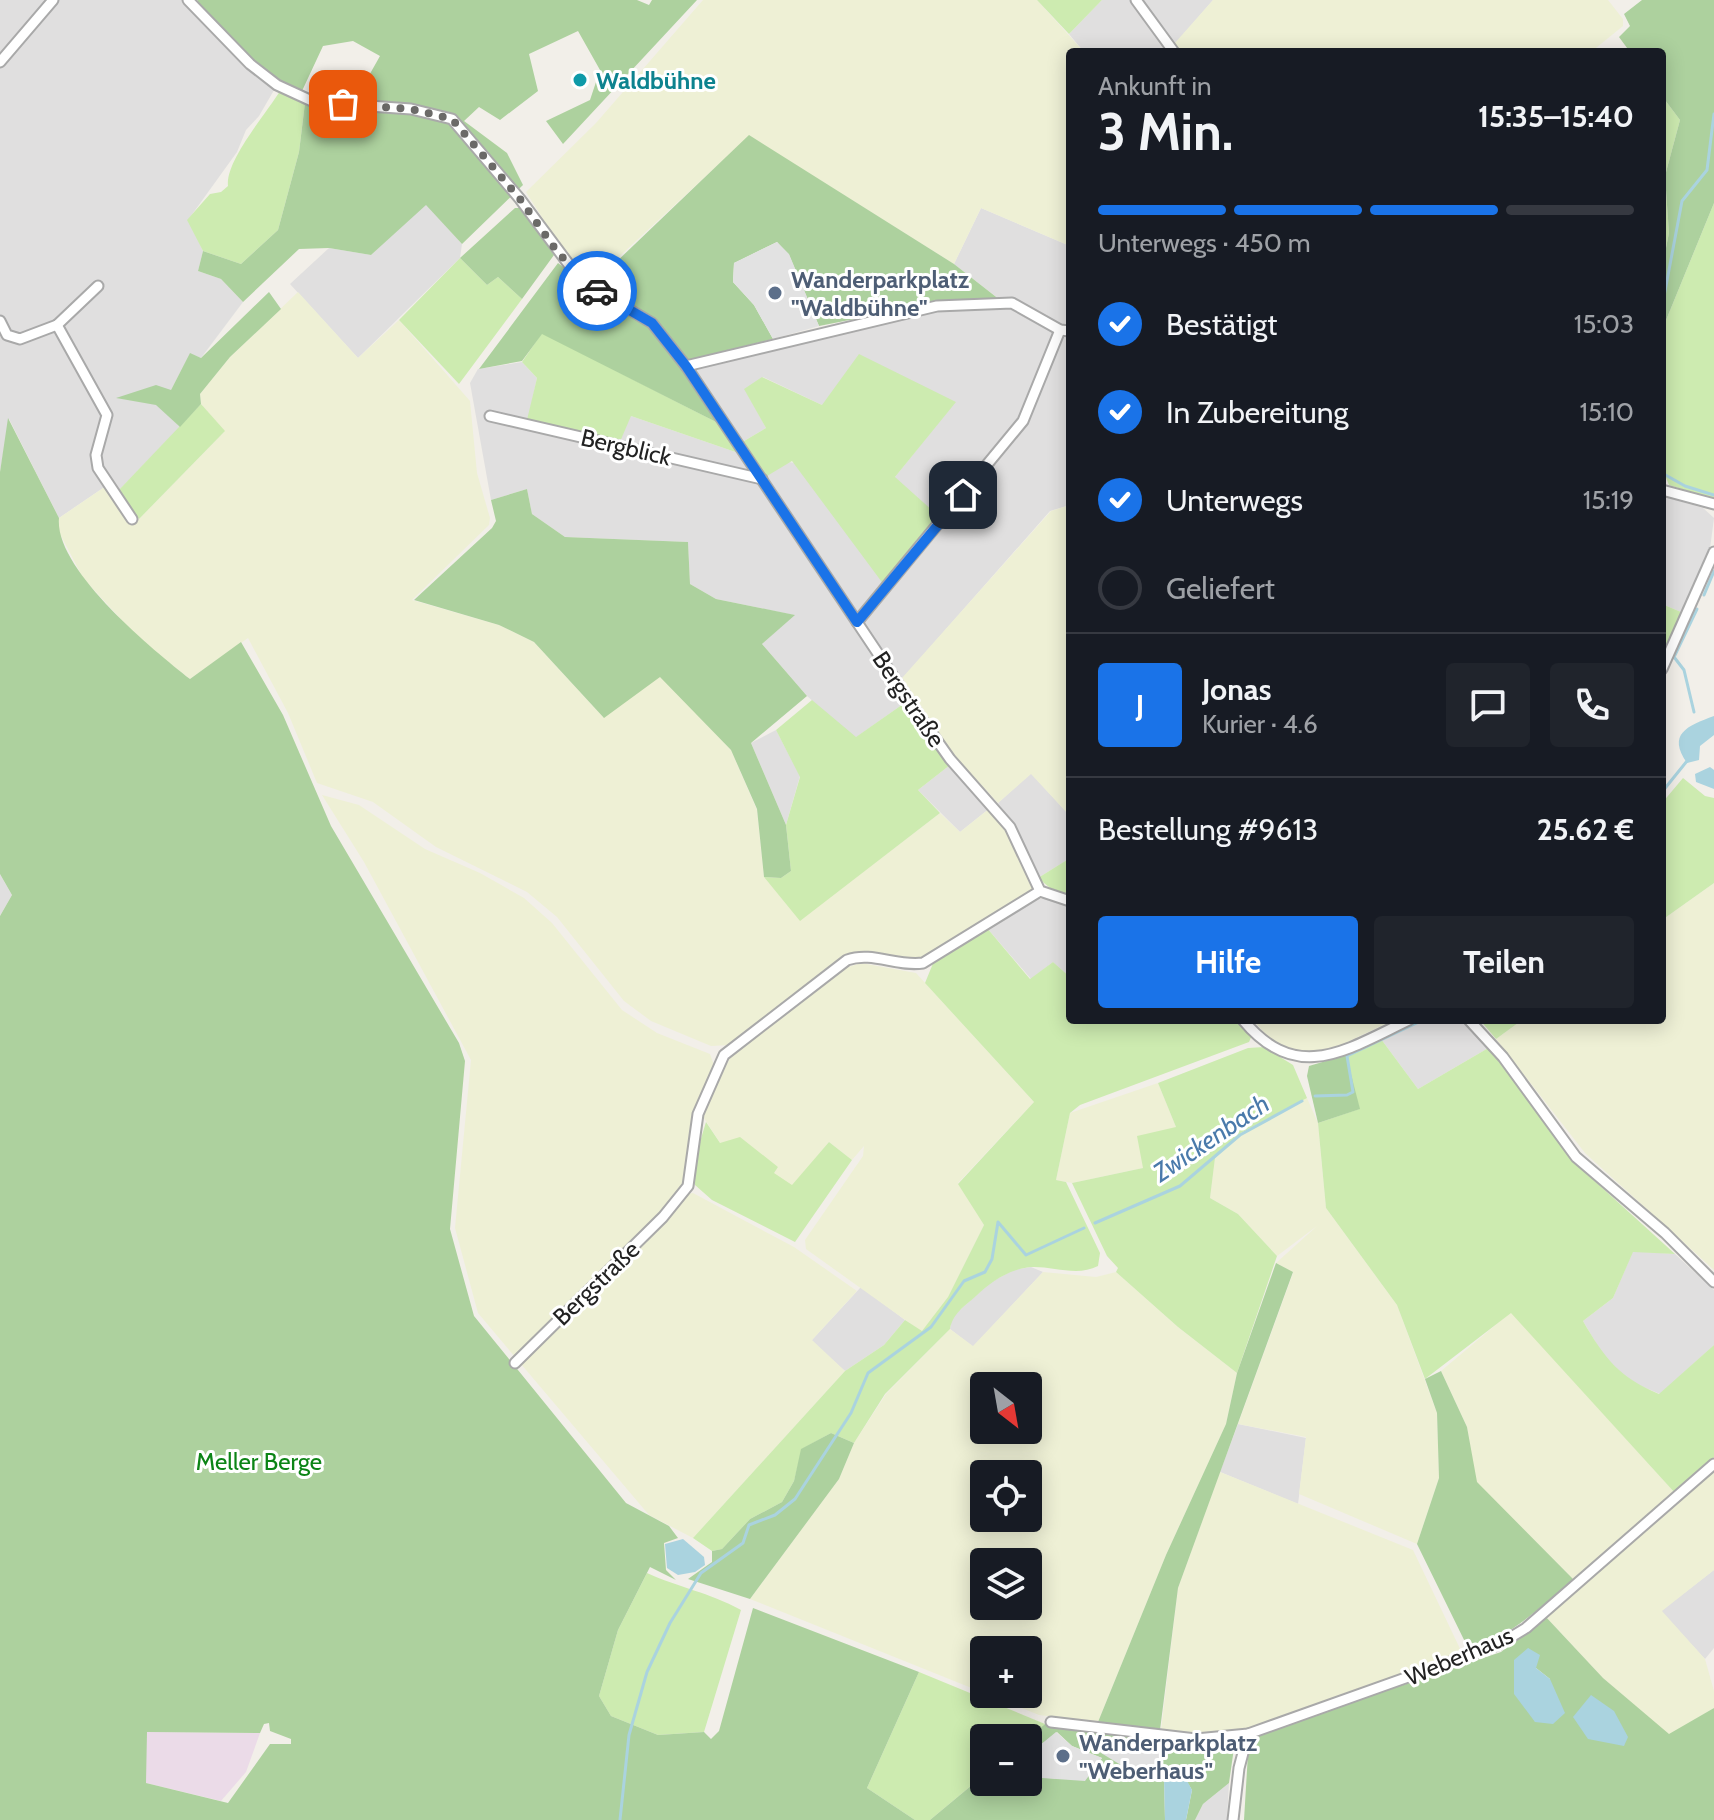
<!DOCTYPE html>
<html lang="de">
<head>
<meta charset="utf-8">
<style>
	:root { --surface:#171b24; --page:#20242c; --text:#f1f3f6; --muted:#9ea1a6; --line:#363941; --accent:#1a73e8 }
	body { margin:0; font-family:Cabin,sans-serif; background:var(--page); color:var(--text); height:100vh; display:flex; flex-direction:column; font-size:30px; white-space:nowrap }
	* { box-sizing:border-box; margin:0 }
	p { font-size:26px; color:var(--muted) }
	.icon { flex:none; width:44px; height:44px; fill:none; stroke:currentColor; stroke-width:2; stroke-linecap:round; stroke-linejoin:round }
	.map { position:relative; flex:1; overflow:hidden }
	.side { position:absolute; left:1066px; top:48px; width:600px; height:976px; display:flex; flex-direction:column; background:var(--surface); border-radius:8px; box-shadow:0 4px 20px #0003 }
	.side>* { flex:none }
	.needle { width:52px; rotate:149deg }
	.controls { position:absolute; left:970px; top:1372px; display:grid; gap:16px }
	.controls a { display:grid; place-items:center; width:72px; height:72px; border-radius:8px; background:var(--surface); box-shadow:0 4px 20px #0003; font-size:40px }
	.pin { position:absolute; display:grid; place-items:center; width:68px; height:68px; color:#fff; margin:-34px; border-radius:16px; box-shadow:0 4px 12px #0006 }
	.courier { position:absolute; display:grid; place-items:center; width:80px; height:80px; margin:-40px; border:6px solid #1a73e8; border-radius:50%; background:#fff; color:#222; box-shadow:0 2px 10px #0007 }
	.summary em { font-style:normal; font-weight:700 }
	.summary div { display:flex; flex-direction:column-reverse }
	.summary { display:flex; align-items:center; justify-content:space-between; height:136px; padding:0 32px }
	h1 { font-size:52px; font-weight:700; line-height:60px }
	.bar { display:grid; grid-template-columns:repeat(4,1fr); gap:12px 8px; align-content:center; height:96px; padding:0 32px }
	.bar i { height:10px; border-radius:6px; background:var(--line) }
	.bar .on { background:var(--accent) }
	.bar p { grid-column:span 4 }
	.line { display:flex; align-items:center; gap:20px; padding:0 32px; border-top:2px solid var(--line) }
	.line div { flex:1 }
	.round { display:grid; place-items:center; flex:none; width:84px; height:84px; border-radius:8px; background:var(--page) }
	ol { padding:0 32px; list-style:none }
	li { display:flex; align-items:center; gap:24px; height:88px }
	li p { margin-inline-start:auto }
	li .icon { padding:8px; border-radius:50%; background:var(--accent); color:#fff; stroke-width:4 }
	li:last-child { color:var(--muted) }
	li i { width:44px; height:44px; border:4px solid var(--line); border-radius:50% }
	.action { display:flex; gap:16px; margin-top:auto; padding:16px 32px }
	.action a { flex:1; height:92px; border-radius:8px; background:var(--accent); color:#fff; font-size:32px; font-weight:700; line-height:92px; text-align:center }
	.action a+a { background:var(--page); color:var(--text) }
	.map>svg:first-child { display:block }
	.residential { fill:#e0dfdf }
	.industrial { fill:#ebdbe8 }
	.farmland { fill:#eef0d5; fill-rule:evenodd }
	.grass { fill:#cdebb0 }
	.forest { fill:#add19e; fill-rule:evenodd }
	.parking { fill:#e2e2e2 }
	.water { fill:#aad3df }
	.lines { fill:none; stroke-linecap:round; stroke-linejoin:round }
	.stream { stroke:#aad3df; stroke-width:3 }
	.minor-casing { stroke:#a9a9a9; stroke-width:13 }
	.minor { stroke:#fff; stroke-width:9 }
	.done { stroke:#6b6a68; stroke-width:8; stroke-dasharray:0 14.4 }
	.route { stroke:#1a73e8; stroke-width:10 }
	.culture-dot { fill:#0f9aa8; stroke:#fff; stroke-width:3 }
	.service-dot { fill:#5c6f8a; stroke:#fff; stroke-width:3 }
	.labels { text-anchor:middle; dominant-baseline:central; stroke-width:6; stroke-linejoin:round; paint-order:stroke }
	.culture-label { font-size:24px; font-weight:bold; fill:#0d838f; stroke:#fff; text-anchor:start }
	.service-label { font-size:24px; font-weight:bold; fill:#4e5e75; stroke:#fff; text-anchor:start }
	.street-label { font-size:24px; fill:#222; stroke:#fff }
	.park-label { font-size:24px; fill:#0c8416; stroke:#fff }
	.water-label { font-size:26px; font-style:italic; fill:#4a7aab; stroke:#fff }
</style>
</head>
<body>
<div class="map">
<svg width="1714" height="1820" viewBox="0 0 1714 1820">
	<rect width="100%" height="100%" fill="#f2efe9"/>
	<g class="residential">
		<path d="M0,0H198L193,6L277,85L259,116L246,130L237,152L188,220L203,251L198,271L221,279L243,302L201,358L190,354L171,390L118,398L156,404L180,427L117,492L106,486L59,518L9,419L0,472Z"/>
		<path d="M1102,0H1213L1168,52H1084L1069,34Z"/>
		<path d="M426,204L462,244L460,258L358,358L290,284L329,248L371,255Z"/>
		<path d="M981,208L1070,246V505L1050,511L903,678L906,702L855,738L807,696L762,644L794,615L716,599L690,584L688,542L565,537L532,514L527,489L491,500L470,383L478,369L522,362L537,378L527,424L631,416L747,456L895,477L955,402L822,405L763,377L745,389L766,428L739,444L685,373L697,365L829,333L827,326L861,317L936,303L999,299L954,264Z"/>
		<path d="M1662,496L1703,508L1714,518L1709,556L1681,612L1662,604Z"/>
		<path d="M776,730L800,776L786,825L751,743Z"/>
		<path d="M950,765L990,808L960,832L918,790Z"/>
		<path d="M1031,773L1070,816V858L1038,878L1023,842L998,803Z"/>
		<path d="M0,874L12,895L0,916Z"/>
		<path d="M1036,899H1051L1070,906V977L1053,962L1031,979L987,928Z"/>
		<path d="M1419,1020H1463L1490,1047L1418,1089L1381,1039Z"/>
		<path d="M1633,1251L1675,1254L1714,1290V1345L1660,1394L1627,1380L1602,1353L1583,1321L1613,1298Z"/>
		<path d="M1031,1267L1043,1272L973,1347L950,1329L952,1317L990,1283L1013,1270Z"/>
		<path d="M861,1287L905,1320L884,1345L845,1371L811,1341Z"/>
		<path d="M1238,1424L1306,1438L1298,1504L1220,1472Z"/>
		<path d="M1714,1570V1648L1705,1659L1661,1611Z"/>
		<path d="M1229,1783L1227,1820H1195L1203,1804Z"/>
	</g>
	<path class="industrial" d="M146,1732L260,1733L246,1772L221,1801L146,1783Z"/>
	<g class="farmland">
		<path d="M703,0H1037L1084,52H1070V246L981,208L954,264L749,136L593,281L562,249L526,192L596,123Z"/>
		<path d="M1213,0H1608L1623,19V26L1591,52H1181L1174,44Z"/>
		<path d="M298,292L358,358L399,320L470,401L477,473L490,518L489,525L412,600L499,625L534,642L603,717L660,676L731,750L757,810L764,877L800,920L940,813L960,832L990,808L1007,829L1034,889L931,955L915,960L855,952L730,1045L711,1046L651,1021L624,1001L557,917L527,892L436,847L373,802L317,783L288,713L248,638L190,679L141,641L83,578L58,530L59,518L106,486L133,525L224,432L201,404L200,394L230,357Z"/>
		<path d="M1070,505V816L1031,774L998,803L953,754L902,678L1051,511Z"/>
		<path d="M322,795L359,805L425,849L480,873L524,898L552,923L622,1010L657,1033L710,1054L715,1068L694,1115L685,1179L676,1196L515,1357L478,1313L455,1228L471,1060L364,862Z"/>
		<path d="M1714,883V1270L1585,1153L1496,1039L1522,1020H1662V920Z"/>
		<path d="M861,963L916,973L1034,1102L958,1183L984,1225L948,1297L922,1332L806,1249L805,1240L863,1156L864,1146L852,1160L829,1142L792,1186L773,1173L778,1167L720,1143L702,1115L730,1058L802,999L845,968Z"/>
		<path d="M1253,1020H1394L1341,1045L1313,1052L1291,1050L1268,1037Z"/>
		<path d="M1158,1083L1176,1127L1143,1168L1072,1183L1056,1180L1070,1113Z"/>
		<path d="M1307,1098L1318,1123L1326,1208L1397,1305L1437,1413L1439,1478L1417,1544L1299,1494L1306,1437L1238,1424L1293,1273L1276,1263L1317,1226L1277,1256L1238,1214L1210,1198L1215,1158L1241,1133Z"/>
		<path d="M693,1193L794,1247L857,1291L812,1340L845,1371L693,1538L649,1515L521,1364L687,1194Z"/>
		<path d="M1043,1272L1096,1277L1116,1272L1178,1327L1237,1373L1226,1424L1166,1555L1098,1722L1039,1715L987,1694H1028V1650H984V1693L750,1599L839,1479L854,1443L886,1394L950,1329L973,1346ZM984,1386H1028V1430H984ZM984,1474H1028V1518H984ZM984,1562H1028V1606H984Z"/>
		<path d="M1511,1312L1675,1493L1573,1579L1476,1482L1467,1427L1441,1371Z"/>
		<path d="M1714,1468V1570L1662,1611L1705,1659L1714,1691V1708L1669,1735L1603,1678L1545,1616Z"/>
		<path d="M1220,1472L1413,1550L1463,1655L1247,1730L1199,1736L1161,1730L1178,1588Z"/>
	</g>
	<g class="grass">
		<path d="M1037,0H1102L1069,34Z"/>
		<path d="M280,91L305,103L299,152L278,230L241,264L203,251L187,220L210,194L221,192L228,186C225,161 266,114 280,91Z"/>
		<path d="M1662,96L1680,120L1665,176L1669,233L1662,268Z"/>
		<path d="M1714,203V499L1669,485L1662,468V330Z"/>
		<path d="M460,258L487,285L498,277L522,299L459,384L399,320Z"/>
		<path d="M542,333L724,426L739,444L766,428L744,389L762,377L822,405L859,354L956,402L895,477L943,520L887,589L792,461L762,479L747,456L631,416L619,444L526,424L537,378L522,362Z"/>
		<path d="M201,404L225,431L139,519L117,492Z"/>
		<path d="M1662,604L1681,612L1662,657Z"/>
		<path d="M812,700L856,737L906,702L950,765L918,790L940,813L800,921L764,877L781,878L791,871L786,825L800,777L776,730Z"/>
		<path d="M1683,778L1705,796L1714,798V883L1662,920V803Z"/>
		<path d="M1070,858V897L1055,892L1038,878Z"/>
		<path d="M987,928L1030,979L1053,962L1070,977V1020H1239L1252,1035L1249,1042L1080,1105L1070,1113L1056,1180L1066,1182L1100,1253L1098,1266C1077,1277 1053,1266 1031,1267C1009,1269 991,1282 976,1296C964,1307 953,1313 950,1329L885,1394L854,1443L831,1433L802,1449L794,1481L782,1502L750,1519L722,1549L712,1551L693,1538L845,1371L884,1345L905,1320L922,1331L948,1297L984,1225L958,1184L1034,1102L925,983L934,961Z"/>
		<path d="M1480,1020H1522L1496,1039Z"/>
		<path d="M1381,1039L1418,1089L1490,1047L1577,1165L1675,1254L1633,1252L1613,1298L1583,1321C1605,1359 1619,1377 1659,1394L1714,1345V1457L1675,1493L1511,1313L1425,1379L1397,1305L1326,1208L1318,1123L1359,1109L1346,1055Z"/>
		<path d="M1264,1047L1293,1065L1307,1098L1241,1133L1215,1158L1210,1198L1238,1214L1277,1256L1237,1373L1178,1327L1116,1272L1118,1268L1107,1256L1072,1183L1143,1168L1137,1136L1176,1127L1158,1083L1248,1048Z"/>
		<path d="M706,1122L720,1143L740,1137L778,1167L774,1173L792,1185L829,1142L852,1160L795,1242L712,1200L695,1185L693,1165Z"/>
		<path d="M647,1573C680,1588 708,1592 741,1610L704,1732L658,1735L611,1716L599,1696L618,1630Z"/>
		<path d="M919,1672L1045,1724L1028,1738H984V1775L930,1820H915L867,1788Z"/>
	</g>
	<g class="forest">
		<path d="M198,0H637L649,5L652,0H697L563,144L546,121L590,100L600,70L578,31L529,54L538,91L500,120L479,107L464,121L507,153L523,185L462,244L426,205L371,255L329,248L299,249L243,302L221,279L198,271L203,251L241,264L278,230L299,152L305,103L349,111L380,56L353,41L323,46L302,91C258,74 226,38 193,6Z"/>
		<path d="M1642,0H1714V203L1662,330V268L1669,233L1665,176L1680,120L1662,96V52H1630L1619,37L1630,26L1624,14Z"/>
		<path d="M749,135L954,264L1000,300L936,303L819,326L789,255L777,242L734,263L733,282L754,305L773,339L687,360L679,365L724,426L542,334L522,361L479,369L558,263L589,288Z"/>
		<path d="M515,208H522L554,255L522,299L498,277L487,285L460,258Z"/>
		<path d="M269,292L281,309L230,357L200,394L201,404L180,427L156,405L116,398L156,385L171,390L190,353L201,358Z"/>
		<path d="M8,418L59,518C54,569 153,650 190,679L241,642L283,715L331,826L459,1043L465,1061L450,1229L474,1316L626,1503L669,1526L678,1538L664,1543L666,1570L676,1580L650,1567L618,1630L599,1696L611,1716L658,1735L704,1732L711,1739L719,1731L753,1608L919,1672L867,1788L915,1820H0V916L12,895L0,874V472ZM269,1723L270,1731L291,1739V1744H270L228,1803L146,1783L147,1732L260,1733L264,1724Z"/>
		<path d="M527,489L532,514L565,537L688,542L690,584L716,599L795,615L762,644L807,696L751,743L786,825L791,871L781,878L764,877L757,809L731,750L660,677L604,718L534,642L499,625L414,600L492,528L496,521L491,500Z"/>
		<path d="M1346,1055L1360,1109L1318,1123L1307,1076L1309,1066Z"/>
		<path d="M1276,1263L1293,1272L1178,1588L1160,1730L1098,1722L1166,1555L1226,1424L1237,1373Z"/>
		<path d="M1441,1371L1467,1427L1477,1482L1573,1579C1540,1608 1511,1636 1469,1650L1417,1544L1439,1478L1437,1413L1425,1379Z"/>
		<path d="M831,1433L854,1443L839,1479L750,1599L688,1579L712,1562V1551L722,1549L750,1519L782,1502L794,1481L801,1449Z"/>
		<path d="M1545,1616L1603,1678L1669,1734L1714,1708V1820H1244L1249,1737L1501,1652ZM1528,1648L1536,1668L1550,1679L1535,1722Z"/>
		<path d="M1045,1724L1197,1742L1235,1741L1229,1783L1203,1804L1195,1820H1186L1192,1790L1184,1777L1164,1778L1165,1820H930L984,1775V1782H1028V1777L1085,1780L1102,1758L1072,1746L1057,1732L1028,1755V1738ZM1091,1734L1136,1747L1163,1750L1155,1774Z"/>
	</g>
	<g class="parking">
		<path d="M777,242L789,254L819,326L773,339L754,305L733,282L734,263Z"/>
		<path d="M1056,1732L1072,1746L1102,1758L1085,1781L1028,1777V1755Z"/>
		<path d="M1091,1734L1136,1747L1164,1750L1155,1774L1144,1779L1078,1739Z"/>
	</g>
	<g class="water">
		<path d="M1714,716V735L1700,746L1699,760L1687,763C1667,734 1687,726 1714,716Z"/>
		<path d="M1710,767L1714,770V789L1696,782L1695,774Z"/>
		<path d="M683,1539L704,1557L705,1565L695,1572L678,1575L667,1568L665,1544Z"/>
		<path d="M1528,1648L1540,1655L1536,1668L1550,1679L1565,1713L1553,1724L1535,1722L1514,1694V1660Z"/>
		<path d="M1591,1695L1614,1711L1628,1737L1624,1746L1588,1739L1573,1717Z"/>
		<path d="M1185,1777L1192,1790L1186,1820H1165L1164,1778Z"/>
	</g>
	<g class="lines">
		<g class="stream">
			<path d="M1662,307L1682,201L1707,170L1714,114"/>
			<path d="M1662,473L1685,486L1714,495"/>
			<path d="M1704,595L1714,571"/>
			<path d="M1694,712L1684,670L1674,657L1697,609"/>
			<path d="M1662,792L1687,761"/>
			<path d="M1315,1096L1347,1095L1353,1092L1347,1056L1423,1020"/>
			<path d="M1095,1223L1180,1186L1240,1135L1302,1101"/>
			<path d="M620,1820L629,1735L647,1672L670,1623L701,1573L743,1543L749,1525L775,1515L795,1499L851,1413L868,1373L931,1327L964,1281L985,1272L992,1259L998,1222L1026,1255L1084,1228"/>
		</g>
		<defs>
			<g id="minor">
				<path d="M188,0L250,64L277,85L314,102L411,109L452,119L520,199L573,270L593,288L652,323L686,366L919,715L950,759L1010,827L1040,891L1070,901"/>
				<path d="M1136,0L1174,52"/>
				<path d="M0,62L53,0"/>
				<path d="M0,321L7,335L20,339L57,325L107,415L96,455L98,468L132,519"/>
				<path d="M57,325L98,286"/>
				<path d="M686,366L937,306L1012,303L1060,330L1070,331"/>
				<path d="M490,416L762,479"/>
				<path d="M1662,490L1714,504"/>
				<path d="M857,622L1023,421L1060,330"/>
				<path d="M1662,669L1714,552"/>
				<path d="M1243,1020C1297,1085 1346,1050 1409,1020"/>
				<path d="M1469,1020L1503,1057L1576,1157L1665,1233L1714,1282"/>
				<path d="M515,1363L663,1217L688,1186L698,1114L724,1055L847,960C872,951 897,967 923,963L1040,891"/>
				<path d="M1051,1722L1196,1739L1248,1734L1498,1645L1526,1628L1714,1464"/>
				<path d="M1233,1820L1239,1768L1248,1734"/>
			</g>
		</defs>
		<use href="#minor" class="minor-casing"/>
		<use href="#minor" class="minor"/>
	</g>
	<g class="lines">
		<path class="done" d="M343,104L411,109L452,119L520,199L558,253L597,291"/>
		<path class="route" d="M597,291L652,323L686,366L857,622L963,495"/>
	</g>
	<circle class="culture-dot" cx="580" cy="80" r="8"/>
	<g class="service-dot">
		<circle cx="775" cy="293" r="8"/>
		<circle cx="1063" cy="1756" r="8"/>
	</g>
	<g class="labels">
		<g class="culture-label">
			<text x="596" y="80">Waldbühne</text>
		</g>
		<g class="service-label">
			<text x="791" y="279">Wanderparkplatz<tspan x="791" dy="28">"Waldbühne"</tspan></text>
			<text x="1079" y="1742">Wanderparkplatz<tspan x="1079" dy="28">"Weberhaus"</tspan></text>
		</g>
		<g class="street-label">
			<text transform="translate(626 447) rotate(13)">Bergblick</text>
			<text transform="translate(909 699) rotate(56)">Bergstraße</text>
			<text transform="translate(596 1283) rotate(-44)">Bergstraße</text>
			<text transform="translate(1459 1656) rotate(-23)">Weberhaus</text>
		</g>
		<g class="park-label">
			<text x="259" y="1461">Meller Berge</text>
		</g>
		<g class="water-label">
			<text transform="translate(1211 1138) rotate(-34)">Zwickenbach</text>
		</g>
	</g>
</svg>
<div class="controls">
<a><svg class="needle" viewBox="-14 -14 28 28"><path d="M0-13l5 13h-10z" fill="#e53935"/><path d="M0 13l5-13h-10z" fill="#9ea1a6"/></svg></a>
<a><svg class="icon" aria-label="locate" viewBox="0 0 24 24"><circle cx="12" cy="12" r="6"/><path d="M12 2v4M12 18v4M2 12h4M18 12h4"/></svg></a>
<a><svg class="icon" aria-label="layers" viewBox="0 0 24 24"><path d="M12 4l9 5-9 5-9-5zM3 14l9 5 9-5"/></svg></a>
<a>+</a>
<a>−</a>
</div>
<div class="pin" style="left:343px;top:104px;background:#ea580c"><svg class="icon" aria-label="bag" viewBox="0 0 24 24"><path d="M5 8h14l-1 12H6zM9 8a3 3 0 0 1 6 0"/></svg></div>
<div class="pin" style="left:963px;top:495px;background:#1f2937"><svg class="icon" aria-label="home" viewBox="0 0 24 24"><path d="M3 11l9-7 9 7M6 9v11h12V9"/></svg></div>
<div class="courier" style="left:597px;top:291px"><svg class="icon" aria-label="car" viewBox="0 0 24 24"><path d="M5 17H2v-5l4-1 3-4h7l3 4 3 1v5h-3M9 17h6M6 11h13"/><circle cx="7" cy="17" r="2"/><circle cx="17" cy="17" r="2"/></svg></div>
<section class="side">
<div class="summary"><div><h1>3 Min.</h1><p>Ankunft in</p></div><em>15:35–15:40</em></div>
<div class="bar"><i class="on"></i><i class="on"></i><i class="on"></i><i></i><p>Unterwegs · 450 m</p></div>
<ol>
<li><svg class="icon" aria-label="check" viewBox="0 0 24 24"><path d="M5 12l5 5 9-10"/></svg>Bestätigt<p>15:03</p></li>
<li><svg class="icon" aria-label="check" viewBox="0 0 24 24"><path d="M5 12l5 5 9-10"/></svg>In Zubereitung<p>15:10</p></li>
<li><svg class="icon" aria-label="check" viewBox="0 0 24 24"><path d="M5 12l5 5 9-10"/></svg>Unterwegs<p>15:19</p></li>
<li><i></i>Geliefert</li>
</ol>
<div class="line" style="height:144px"><b class="round" style="background:var(--accent);color:#fff">J</b><div><b>Jonas</b><p>Kurier · 4.6</p></div><a class="round"><svg class="icon" aria-label="chat" viewBox="0 0 24 24"><path d="M4 5h16v11H9l-5 4z"/></svg></a><a class="round"><svg class="icon" aria-label="phone" viewBox="0 0 24 24"><path d="M5 4h4l2 5-3 2q2 4 5 5l2-3 5 2v4C11 20 4 13 5 4z"/></svg></a></div>
<div class="line" style="height:104px"><div>Bestellung #9613</div><b>25.62 €</b></div>
<div class="action"><a>Hilfe</a><a>Teilen</a></div>
</section>
</div>
</body>
</html>
